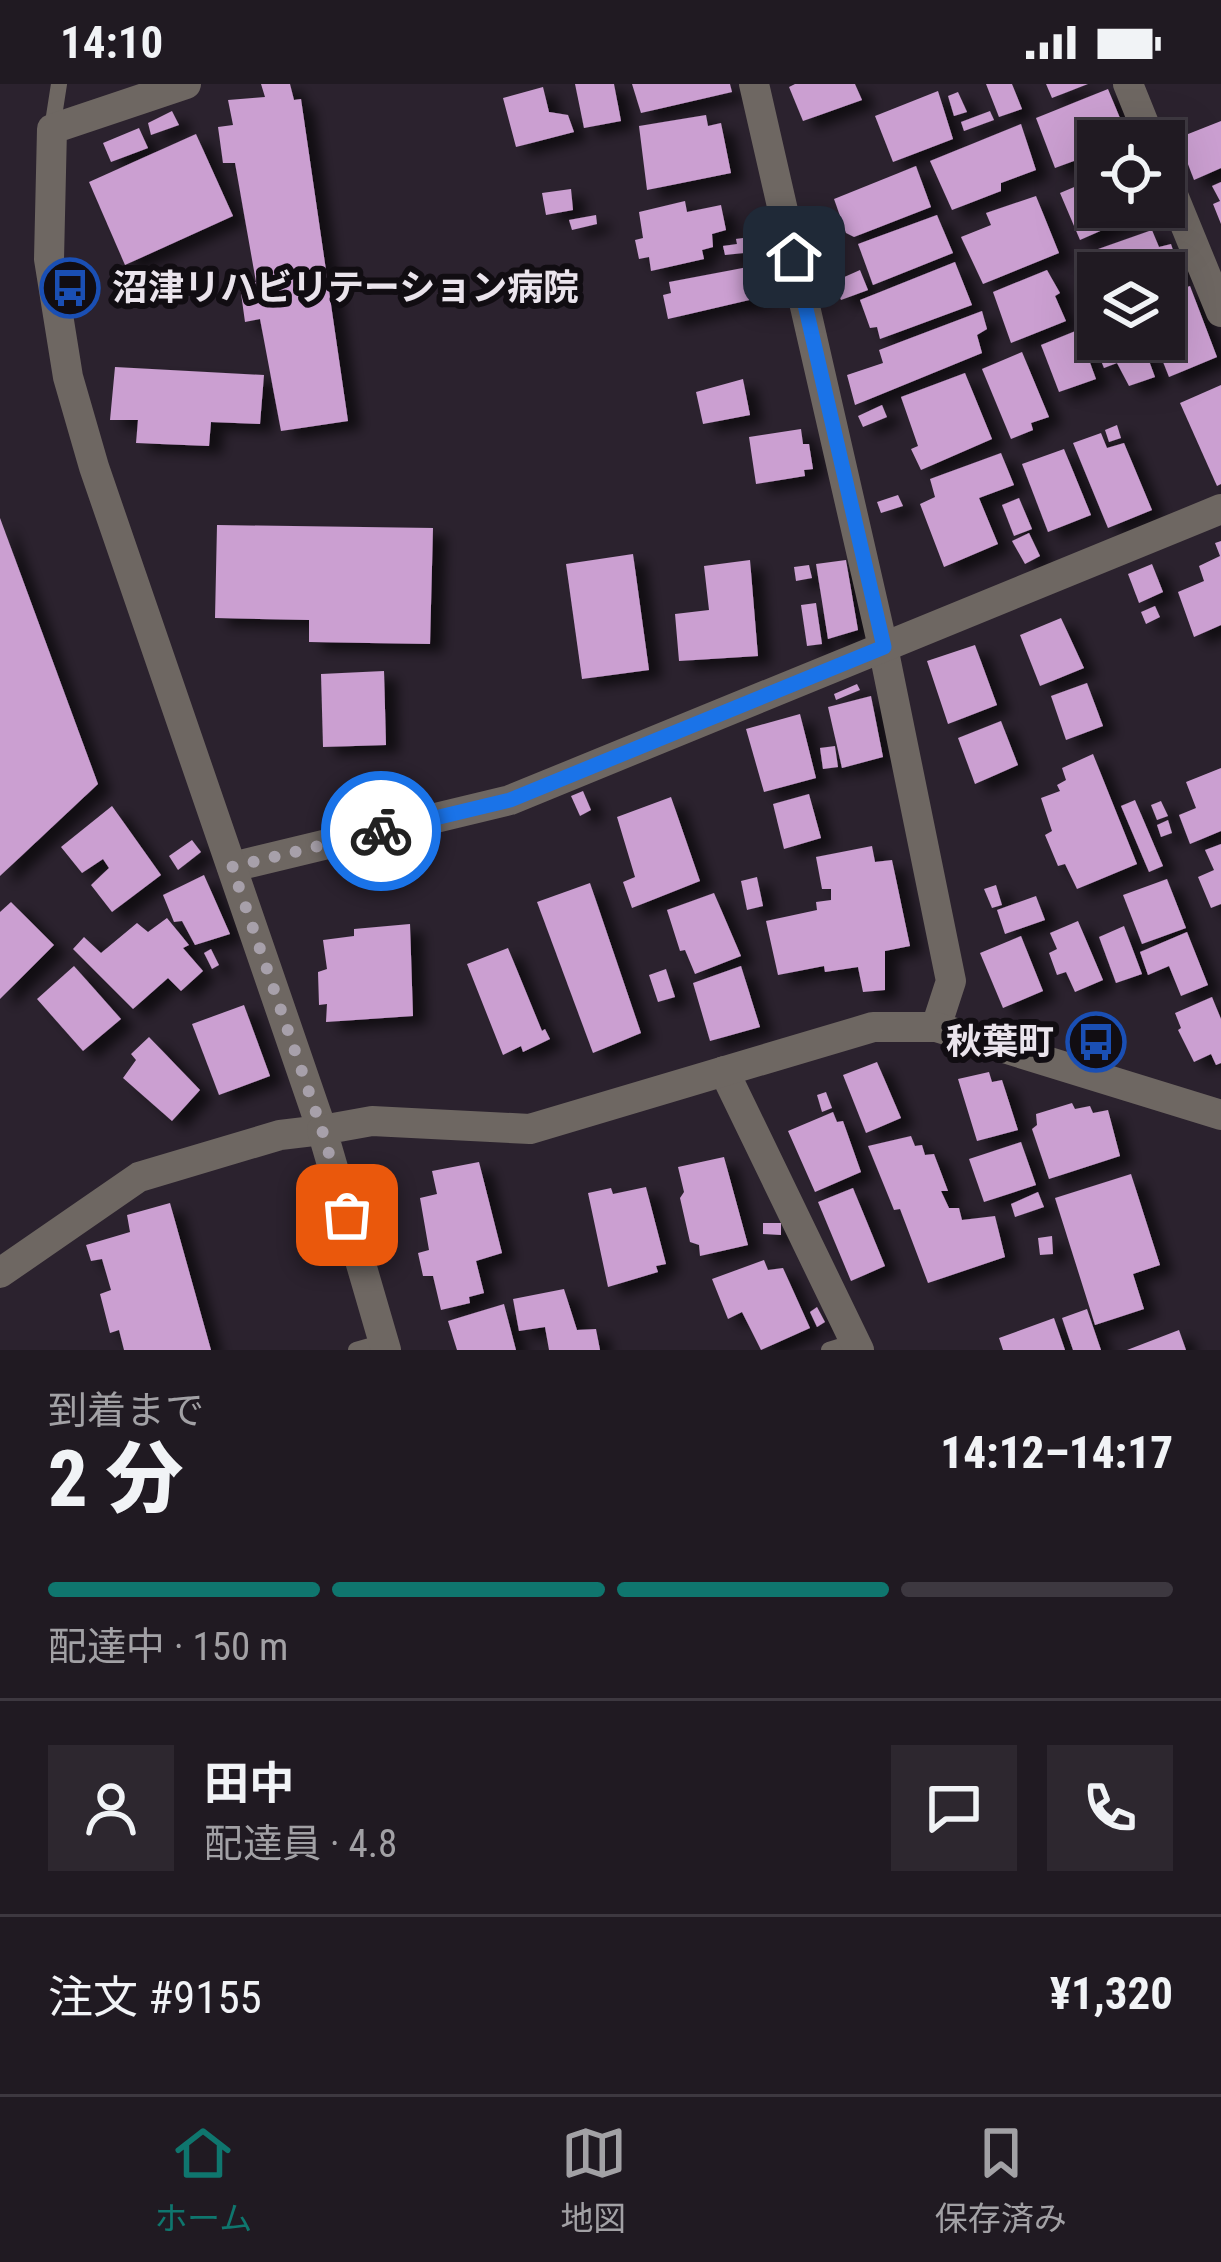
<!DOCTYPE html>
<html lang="ja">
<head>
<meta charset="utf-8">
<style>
	:root { --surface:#201a22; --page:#2d272f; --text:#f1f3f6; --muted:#a2a1a5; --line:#3d3840; --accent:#0f766e }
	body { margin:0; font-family:"Roboto Condensed","Noto Sans JP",sans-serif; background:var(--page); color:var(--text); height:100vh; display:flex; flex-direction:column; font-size:45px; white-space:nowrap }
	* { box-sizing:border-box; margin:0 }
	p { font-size:39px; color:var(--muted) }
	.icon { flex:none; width:66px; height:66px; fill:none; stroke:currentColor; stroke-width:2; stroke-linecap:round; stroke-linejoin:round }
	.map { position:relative; height:1266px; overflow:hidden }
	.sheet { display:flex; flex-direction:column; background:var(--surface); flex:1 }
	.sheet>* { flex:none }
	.tools { position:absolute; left:1077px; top:36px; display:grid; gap:24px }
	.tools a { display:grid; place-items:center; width:108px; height:108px; border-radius:0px; background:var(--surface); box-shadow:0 12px 48px #0002,0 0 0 3px var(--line); font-size:60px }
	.pin { position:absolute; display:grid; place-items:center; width:102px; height:102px; color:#fff; margin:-51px; border-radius:24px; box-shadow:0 6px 18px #0006 }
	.courier { position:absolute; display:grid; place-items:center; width:120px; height:120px; margin:-60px; border:9px solid #1a73e8; border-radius:50%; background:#fff; color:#222; box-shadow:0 3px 15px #0007 }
	.overview em { font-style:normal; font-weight:800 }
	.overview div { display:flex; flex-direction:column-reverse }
	.overview { display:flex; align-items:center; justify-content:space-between; height:204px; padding:0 48px }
	h1 { font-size:78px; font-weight:800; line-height:90px }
	.bar { display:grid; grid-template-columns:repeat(4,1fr); gap:18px 12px; align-content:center; height:144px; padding:0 48px }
	.bar i { height:15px; border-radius:9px; background:var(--line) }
	.bar .selected { background:var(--accent) }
	.bar p { grid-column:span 4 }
	.line { display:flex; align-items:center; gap:30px; padding:0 48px; border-top:3px solid var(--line) }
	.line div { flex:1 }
	.round { display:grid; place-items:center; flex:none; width:126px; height:126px; border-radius:0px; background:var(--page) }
	.status { display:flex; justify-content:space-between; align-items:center; height:84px; padding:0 60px; background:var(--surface); direction:ltr }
	.status svg { height:33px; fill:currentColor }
	.tab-bar { display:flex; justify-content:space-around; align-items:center; height:168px; border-top:3px solid var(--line); background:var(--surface); font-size:33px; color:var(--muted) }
	.tab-bar a { display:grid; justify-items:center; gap:6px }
	.tab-bar .selected { color:var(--accent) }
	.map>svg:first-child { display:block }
	.building { fill:#cb9fd1; filter:url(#shadow) }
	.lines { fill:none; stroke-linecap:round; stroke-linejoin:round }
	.service { stroke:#6e6762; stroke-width:16 }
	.minor { stroke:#6e6762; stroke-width:30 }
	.tertiary { stroke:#6e6762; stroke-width:30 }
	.done { stroke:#a7a0aa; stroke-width:12; stroke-dasharray:0 21.6 }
	.route { stroke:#1a73e8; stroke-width:15 }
	.labels { text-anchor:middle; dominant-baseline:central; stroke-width:12; stroke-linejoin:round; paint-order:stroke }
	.poi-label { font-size:36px; font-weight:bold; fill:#eae4ec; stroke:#110d12; text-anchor:start }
</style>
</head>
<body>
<div class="status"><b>14:10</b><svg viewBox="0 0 49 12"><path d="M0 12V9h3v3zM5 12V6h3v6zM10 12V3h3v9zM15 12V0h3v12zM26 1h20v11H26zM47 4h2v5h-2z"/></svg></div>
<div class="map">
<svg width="1221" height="1266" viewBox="0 0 1221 1266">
	<defs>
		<filter id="shadow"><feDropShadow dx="13" dy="8" stdDeviation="6" flood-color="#0009"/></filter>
	</defs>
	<rect width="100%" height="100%" fill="#2b222e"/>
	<g class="building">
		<path d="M261,0H290L294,16L301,15L348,337L281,347L260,235L245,238L240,202L256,198L235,79H223L218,43L233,41L228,16L265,13Z"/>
		<path d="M575,0H614L621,37L584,44Z"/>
		<path d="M632,0H730L732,8L641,29Z"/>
		<path d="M795,0H855L862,16L803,37L789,3Z"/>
		<path d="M986,0H1012L1022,25L999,33Z"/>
		<path d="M1046,0H1088L1052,14Z"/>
		<path d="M543,3L549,28L568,31L574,48L516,63L503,14Z"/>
		<path d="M1108,5L1129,56L1098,57V68L1055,84L1036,34Z"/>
		<path d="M938,7L953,55L893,78L875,32Z"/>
		<path d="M958,8L967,28L954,32L948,12Z"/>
		<path d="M172,27L179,41L151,51L148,39Z"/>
		<path d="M990,27L994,36L964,47L961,38Z"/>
		<path d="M706,31L708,42L721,39L731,89L647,106L639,42Z"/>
		<path d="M1221,37V84L1194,96L1178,54Z"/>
		<path d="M1021,40L1036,86L1001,99V107L952,126L930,77Z"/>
		<path d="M139,44L148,64L111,78L103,59Z"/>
		<path d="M196,50L233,132L125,181L89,98Z"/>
		<path d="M916,82L931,123L854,153L846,149L834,115Z"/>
		<path d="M1098,93V123H1144L1145,127L1080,156L1060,109Z"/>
		<path d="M1221,98V140L1213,120L1220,117L1212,102Z"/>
		<path d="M571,105L573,126L546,131L542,109Z"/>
		<path d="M1036,112L1059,169L983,200L961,153L991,141L986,129Z"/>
		<path d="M685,117L687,128L721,121L726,146L712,150L713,163L702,166L704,175L651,187L649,173L639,175L635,156L643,154L639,128Z"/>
		<path d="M596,131L597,140L572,146L569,136Z"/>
		<path d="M937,131L953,169L873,201L858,160Z"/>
		<path d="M1152,146L1159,163L1171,160L1181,190L1164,196V189H1098V197L1094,198L1084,170Z"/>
		<path d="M771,150L773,166L725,171L723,162L737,160L736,155Z"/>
		<path d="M955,178L972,221L880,255L877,243L870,244L860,216Z"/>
		<path d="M769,179L772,197L754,200L758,214L668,235L663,211L671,209L669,198Z"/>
		<path d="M860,186L868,206L841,216L833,198Z"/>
		<path d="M1047,186L1060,209L1055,212L1066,237L1011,259L993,208Z"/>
		<path d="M1190,202L1217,273L1169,293L1154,255H1164V211Z"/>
		<path d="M982,227L987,245L977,251L982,269L855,321L847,291L883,279L879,266Z"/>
		<path d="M1098,234V255H1141L1155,293L1129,302L1117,279L1104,284L1086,239Z"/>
		<path d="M1078,246L1096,295L1059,308L1041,261Z"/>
		<path d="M1022,268L1049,333L1031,339L1033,346L1011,355L982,285Z"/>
		<path d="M115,283L264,291L260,340L211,338L209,362L136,359L138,336H110Z"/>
		<path d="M965,289L992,355L921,386L911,365L918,362L901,313Z"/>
		<path d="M743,295L750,331L703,340L696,308Z"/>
		<path d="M1221,301V400L1217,402L1180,319Z"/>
		<path d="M882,321L887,333L863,343L858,332Z"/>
		<path d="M1117,341L1121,354L1109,358L1105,346Z"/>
		<path d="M801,345L803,360H809L813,385L804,386L805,392L756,400L749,353Z"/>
		<path d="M1101,349L1107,364L1124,359L1152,426L1108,444L1073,359Z"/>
		<path d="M1064,365L1091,431L1048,448L1022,380Z"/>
		<path d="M1001,369L1014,401L979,414L998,460L944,483L920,420L935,413L930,395Z"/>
		<path d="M898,411L903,422L881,429L877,418Z"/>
		<path d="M1019,414L1032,445L1014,452L1002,421Z"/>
		<path d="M0,434L98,700L0,792Z"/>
		<path d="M217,441L433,444L430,560L309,558V536L215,534Z"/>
		<path d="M1029,449L1040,472L1025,480L1012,457Z"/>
		<path d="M1221,457V541L1194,553L1178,508L1204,497L1199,482L1220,472L1215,459Z"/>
		<path d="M633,470L649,586L582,595L566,480Z"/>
		<path d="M750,476L758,572L679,577L675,530L709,526L704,482Z"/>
		<path d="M846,476L858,546L828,555L816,480Z"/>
		<path d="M1152,480L1163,508L1139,519L1128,490Z"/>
		<path d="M809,481L812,494L796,497L794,483Z"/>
		<path d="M816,519L822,560L807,562L801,521Z"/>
		<path d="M1155,522L1160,533L1146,540L1141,528Z"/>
		<path d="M1061,534L1084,584L1040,602L1020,551Z"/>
		<path d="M975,561L997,621L948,640L927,577Z"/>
		<path d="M384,587L386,661L323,663L321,590Z"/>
		<path d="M1087,599L1103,642L1066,656L1051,612Z"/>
		<path d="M857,600L860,606L836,616L834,610Z"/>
		<path d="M871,612L883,673L842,684L828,623Z"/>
		<path d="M800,630L816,694L764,708L746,645Z"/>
		<path d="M1001,637L1018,681L975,700L958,654Z"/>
		<path d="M835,662L838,683L823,685L820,664Z"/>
		<path d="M1093,670L1137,780L1077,805L1065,780L1058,782L1045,751L1052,747L1041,714L1060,707L1057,701L1066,696L1062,684Z"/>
		<path d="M1221,684V747L1190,760L1179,731L1196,724L1186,698Z"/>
		<path d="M583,707L591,726L580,732L571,712Z"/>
		<path d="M809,710L821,754L784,765L773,720Z"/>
		<path d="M671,713L700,797L632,824L623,798L635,793L617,733Z"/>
		<path d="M1135,716L1163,782L1149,788L1121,722Z"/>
		<path d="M1161,717L1168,732L1157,736L1151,721Z"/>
		<path d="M112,722L161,791L112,828L91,801L109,784L103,775L82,789L61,763Z"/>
		<path d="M1168,736L1172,749L1161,753L1157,741Z"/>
		<path d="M192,756L201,768L178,786L169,772Z"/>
		<path d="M1221,760V820L1211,824L1198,793L1214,786L1205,766Z"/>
		<path d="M872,762L875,778L892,776L910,862L885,867V906L863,908L858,883L825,888L824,882L778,891L766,837L817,826L816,818L831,816V805H822L816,773Z"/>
		<path d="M204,791L230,850L195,861L182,837L174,838L163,811Z"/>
		<path d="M757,793L763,822L747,826L741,797Z"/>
		<path d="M1167,795L1186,844L1142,860L1123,811Z"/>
		<path d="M590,799L641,949L593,969L537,818Z"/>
		<path d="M996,801L1002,821L992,824L984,805Z"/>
		<path d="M714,809L741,872L695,890L685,866L680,867L667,826Z"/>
		<path d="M1036,812L1045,836L1005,850L997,826Z"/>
		<path d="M11,818L54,861L0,915V828Z"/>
		<path d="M167,834L189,861L183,864L203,887L181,907L168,894L133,925L73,865L84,853L101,869L137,839L148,848Z"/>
		<path d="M1078,837L1103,896L1075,908L1066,888L1057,891L1049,869L1057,865L1050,849Z"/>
		<path d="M410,840L413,932L326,938L327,920L319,921L318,888L327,885L323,856L354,852V845Z"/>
		<path d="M1124,842L1142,890L1116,899L1099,853Z"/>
		<path d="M1187,848L1208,901L1181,912L1169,882L1148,891L1140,868Z"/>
		<path d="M1021,852L1043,907L1003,924L980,869Z"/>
		<path d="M508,864L542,947L545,945L550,955L523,968L521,962L503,971L467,880Z"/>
		<path d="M211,865L219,881L212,885L204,869Z"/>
		<path d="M74,882L121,935L83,967L37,915Z"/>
		<path d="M741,882L760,943L710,957L693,899Z"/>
		<path d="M666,885L675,913L658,918L649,891Z"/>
		<path d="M1212,913L1221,935V979L1216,981L1211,970L1194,978L1178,946L1181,944L1175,929Z"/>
		<path d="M244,921L270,992L219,1011L192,940Z"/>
		<path d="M149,953L200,1006L172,1037L123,994L136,976L131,970Z"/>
		<path d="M877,978L901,1034L866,1049L843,991Z"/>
		<path d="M989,988L992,998L1002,996L1018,1046L977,1057L958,995Z"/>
		<path d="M826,1008L832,1024L822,1028L817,1011Z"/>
		<path d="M1072,1019L1075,1025L1090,1022L1093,1029L1108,1026L1120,1072L1049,1095L1032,1045L1037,1041L1036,1030Z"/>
		<path d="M833,1028L837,1038L843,1037L861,1088L815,1108L788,1047Z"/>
		<path d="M911,1052L915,1062L922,1061L925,1071L934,1070L948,1107H941L949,1124H959L962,1136L995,1132L1005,1173L928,1199L900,1125L894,1126L868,1062Z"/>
		<path d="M1021,1058L1036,1101L984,1118L969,1075Z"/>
		<path d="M724,1073L748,1161L700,1172L699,1161L690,1158L680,1114L684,1108L678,1083Z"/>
		<path d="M479,1078L502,1169L476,1177L484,1209L469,1213L470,1219L441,1226L433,1192H423L418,1169L429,1166L420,1114L437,1110L432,1087Z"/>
		<path d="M1131,1090L1160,1181L1133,1190L1144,1225L1095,1241L1055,1114Z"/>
		<path d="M646,1103L666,1180L656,1182L658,1188L608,1203L588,1109L611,1104L613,1110Z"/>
		<path d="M853,1104L885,1182L851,1197L818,1118Z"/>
		<path d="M1038,1108L1044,1123L1015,1133L1011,1120Z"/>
		<path d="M170,1119L211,1266H124L119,1246L110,1249L100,1210L111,1206L102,1175L91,1177L86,1161L130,1148L127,1131Z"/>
		<path d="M763,1139H781V1151L763,1150Z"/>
		<path d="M1052,1152L1053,1170L1040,1171L1038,1154Z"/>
		<path d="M764,1176L768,1186L783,1184L810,1244L761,1266L742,1228L728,1235L712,1195Z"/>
		<path d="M564,1205L577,1246L596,1245L600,1266H549L545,1243L519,1247L513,1215Z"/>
		<path d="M504,1220L516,1266H457L448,1237Z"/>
		<path d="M817,1223L825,1238L817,1243L810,1228Z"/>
		<path d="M1087,1225L1101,1266H1073L1062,1234Z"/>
		<path d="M1054,1234L1065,1266H1003L999,1254Z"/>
		<path d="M1179,1246L1186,1266H1127Z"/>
	</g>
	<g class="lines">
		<g class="service">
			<path d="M52,45L59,0"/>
			<path d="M356,1266L384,1258"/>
			<path d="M829,1266L855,1258"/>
		</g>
		<g class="minor">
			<path d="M754,0L883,563L951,897L936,943"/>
			<path d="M1128,0L1151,57"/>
			<path d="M1164,89L1221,228"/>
			<path d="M232,783L510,716L1221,425"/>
			<path d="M724,987L859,1266"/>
			<path d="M0,1189L139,1093L280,1051L322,1046L94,383L68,293L49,175L52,45L186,0"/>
		</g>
		<path class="tertiary" d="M386,1266L322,1046L372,1037L530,1045L873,943H936L1221,1031"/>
	</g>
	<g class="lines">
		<path class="done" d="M347,1131L322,1046L232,783L381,747"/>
		<path class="route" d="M381,747L510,716L884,563L794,173"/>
	</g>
	<defs>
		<symbol id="bus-ring" viewBox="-11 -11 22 22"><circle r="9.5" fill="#110d12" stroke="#1a4fb4" stroke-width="1.5"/><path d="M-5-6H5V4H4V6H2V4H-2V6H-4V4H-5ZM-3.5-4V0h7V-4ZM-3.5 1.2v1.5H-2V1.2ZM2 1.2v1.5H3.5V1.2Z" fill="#1a4fb4"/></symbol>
	</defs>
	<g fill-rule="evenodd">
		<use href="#bus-ring" x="37" y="171" width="66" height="66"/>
		<use href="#bus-ring" x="1063" y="925" width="66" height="66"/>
	</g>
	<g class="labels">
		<g class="poi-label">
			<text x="112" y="204">沼津リハビリテーション病院</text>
			<text x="1054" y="958" text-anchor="end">秋葉町</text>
		</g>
	</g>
</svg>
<div class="tools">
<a><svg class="icon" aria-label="locate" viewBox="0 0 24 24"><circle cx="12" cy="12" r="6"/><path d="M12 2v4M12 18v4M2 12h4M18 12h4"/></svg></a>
<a><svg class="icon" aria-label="layers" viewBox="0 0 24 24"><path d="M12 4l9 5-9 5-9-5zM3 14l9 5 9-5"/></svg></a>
</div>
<div class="pin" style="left:347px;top:1131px;background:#ea580c"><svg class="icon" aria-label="bag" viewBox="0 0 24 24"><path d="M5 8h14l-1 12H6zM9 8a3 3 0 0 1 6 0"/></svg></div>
<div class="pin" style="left:794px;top:173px;background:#1f2937"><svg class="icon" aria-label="home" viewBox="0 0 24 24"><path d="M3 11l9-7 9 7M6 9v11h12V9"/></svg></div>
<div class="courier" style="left:381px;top:747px"><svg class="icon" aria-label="bike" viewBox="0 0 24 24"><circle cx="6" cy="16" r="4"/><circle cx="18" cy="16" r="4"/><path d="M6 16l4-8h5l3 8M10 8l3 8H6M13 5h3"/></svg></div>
</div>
<section class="sheet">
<div class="overview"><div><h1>2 分</h1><p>到着まで</p></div><em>14:12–14:17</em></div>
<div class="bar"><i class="selected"></i><i class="selected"></i><i class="selected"></i><i></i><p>配達中 · 150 m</p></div>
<div class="line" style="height:216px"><a class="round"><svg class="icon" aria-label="person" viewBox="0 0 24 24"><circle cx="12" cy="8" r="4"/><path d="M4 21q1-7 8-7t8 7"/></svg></a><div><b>田中</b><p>配達員 · 4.8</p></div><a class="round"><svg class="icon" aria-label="chat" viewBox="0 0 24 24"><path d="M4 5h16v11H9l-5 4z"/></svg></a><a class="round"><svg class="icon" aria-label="phone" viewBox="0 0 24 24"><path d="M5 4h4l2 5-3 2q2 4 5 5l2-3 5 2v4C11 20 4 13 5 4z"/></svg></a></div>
<div class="line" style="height:156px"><div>注文 #9155</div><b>¥1,320</b></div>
</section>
<nav class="tab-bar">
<a class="selected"><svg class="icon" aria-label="home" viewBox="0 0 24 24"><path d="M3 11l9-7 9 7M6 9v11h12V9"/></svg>ホーム</a>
<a><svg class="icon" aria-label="map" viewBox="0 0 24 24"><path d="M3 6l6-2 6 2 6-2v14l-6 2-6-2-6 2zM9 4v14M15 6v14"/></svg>地図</a>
<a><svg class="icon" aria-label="saved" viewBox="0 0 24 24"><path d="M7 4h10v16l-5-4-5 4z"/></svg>保存済み</a>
</nav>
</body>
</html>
